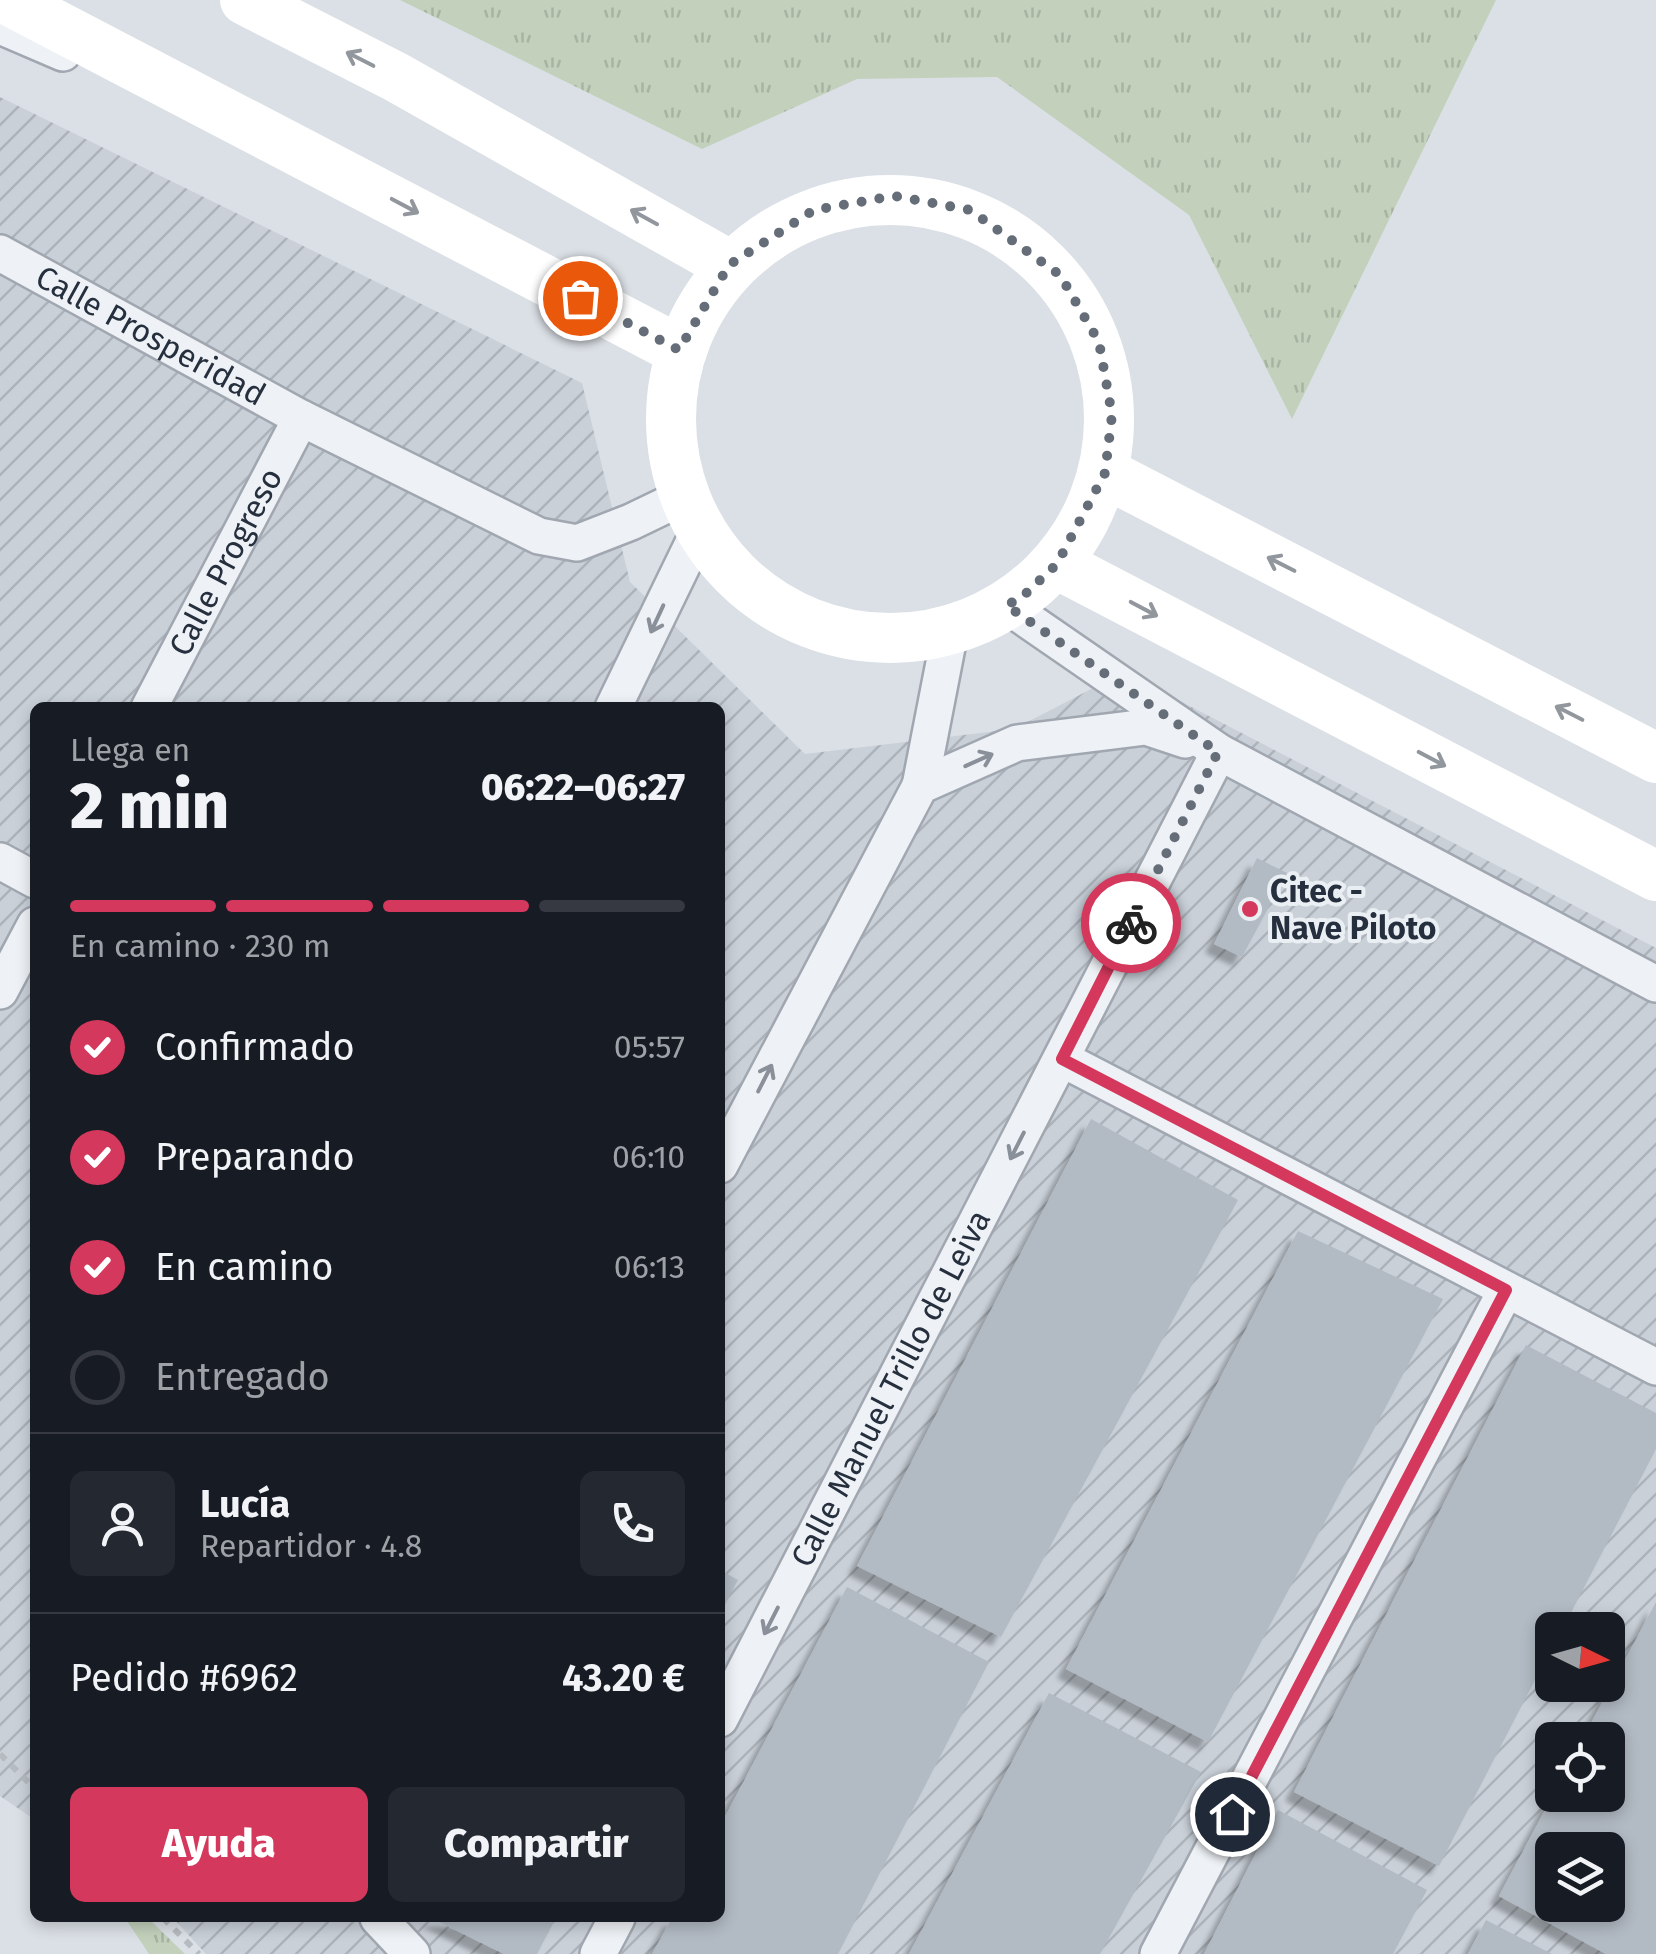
<!DOCTYPE html>
<html lang="es">
<head>
<meta charset="utf-8">
<style>
	:root { --surface:#171b24; --page:#242831; --text:#f1f3f6; --muted:#9ea1a6; --line:#363941; --accent:#d4385c }
	body { margin:0; font-family:"Fira Sans",sans-serif; background:var(--page); color:var(--text); height:100vh; display:flex; flex-direction:column; font-size:38px; white-space:nowrap }
	* { box-sizing:border-box; margin:0 }
	p { font-size:32px; color:var(--muted) }
	.icon { flex:none; width:55px; height:55px; fill:none; stroke:currentColor; stroke-width:2; stroke-linecap:round; stroke-linejoin:round }
	.map { position:relative; flex:1; overflow:hidden }
	.side { position:absolute; left:30px; top:702px; width:695px; height:1220px; display:flex; flex-direction:column; background:var(--surface); border-radius:15px; box-shadow:0 5px 15px #0003 }
	.side>* { flex:none }
	.needle { width:65px; rotate:95deg }
	.tools { position:absolute; left:1535px; top:1612px; display:grid; gap:20px }
	.tools a { display:grid; place-items:center; width:90px; height:90px; border-radius:15px; background:var(--surface); box-shadow:0 5px 15px #0003; font-size:50px }
	.pin { position:absolute; display:grid; place-items:center; width:85px; height:85px; color:#fff; margin:-42px; border:5px solid #fff; border-radius:50%; box-shadow:0 2px 10px #0007 }
	.courier { position:absolute; display:grid; place-items:center; width:100px; height:100px; margin:-50px; border:8px solid #d4385c; border-radius:50%; background:#fff; color:#222; box-shadow:0 2px 12px #0007 }
	.overview em { font-style:normal; font-weight:800 }
	.overview div { display:flex; flex-direction:column-reverse }
	.overview { display:flex; align-items:center; justify-content:space-between; height:170px; padding:0 40px }
	h1 { font-size:65px; font-weight:800; line-height:75px }
	.bar { display:grid; grid-template-columns:repeat(4,1fr); gap:15px 10px; align-content:center; height:120px; padding:0 40px }
	.bar i { height:12px; border-radius:8px; background:var(--line) }
	.bar .active { background:var(--accent) }
	.bar p { grid-column:span 4 }
	.line { display:flex; align-items:center; gap:25px; padding:0 40px; border-top:2px solid var(--line) }
	.line div { flex:1 }
	.round { display:grid; place-items:center; flex:none; width:105px; height:105px; border-radius:15px; background:var(--page) }
	ol { padding:0 40px; list-style:none }
	li { display:flex; align-items:center; gap:30px; height:110px }
	li p { margin-inline-start:auto }
	li .icon { padding:10px; border-radius:50%; background:var(--accent); color:#fff; stroke-width:4 }
	li:last-child { color:var(--muted) }
	li i { width:55px; height:55px; border:5px solid var(--line); border-radius:50% }
	.primary-button { display:flex; gap:20px; margin-top:auto; padding:20px 40px }
	.primary-button a { flex:1; height:115px; border-radius:15px; background:var(--accent); color:#fff; font-size:40px; font-weight:800; line-height:115px; text-align:center }
	.primary-button a+a { background:var(--page); color:var(--text) }
	.map>svg:first-child { display:block }
	.industrial { fill:url(#industrial-furrows); fill-rule:evenodd }
	.grass { fill:url(#grass-tufts) }
	.building { fill:#b2bac3; fill-rule:evenodd; filter:url(#shadow) }
	.lines { fill:none; stroke-linecap:round; stroke-linejoin:round }
	.street-casing { stroke:#a1a7b0; stroke-width:40 }
	.path { stroke:#b6bbc1; stroke-width:6; stroke-dasharray:8 8; stroke-linecap:butt }
	.street { stroke:#eef1f5; stroke-width:35 }
	.secondary { stroke:#fff; stroke-width:50 }
	.oneway { stroke:#92979e }
	.oneway2 { stroke:#8a9099 }
	.done { stroke:#656d78; stroke-width:10; stroke-dasharray:0 18 }
	.route { stroke:#d4385c; stroke-width:12 }
	.poi-dot { fill:#d4385c; stroke:#eaeff4; stroke-width:4 }
	.labels { text-anchor:middle; dominant-baseline:central; stroke-width:8; stroke-linejoin:round; paint-order:stroke }
	.street-label { font-size:32px; fill:#252f3d; stroke:#eaeff4 }
	.poi-label { font-size:32px; font-weight:bold; fill:#252f3d; stroke:#eaeff4; text-anchor:start }
</style>
</head>
<body>
<div class="map">
<svg width="1656" height="1954" viewBox="0 0 1656 1954">
	<defs>
		<pattern id="industrial-furrows" width="10" height="10" patternUnits="userSpaceOnUse" patternTransform="scale(2.5)"><rect width="10" height="10" fill="#c9d0d8"/><path d="M-1 1l2-2M0 10L10 0M9 11l2-2" fill="none" stroke="#acb3ba"/></pattern>
		<pattern id="grass-tufts" width="24" height="20" patternUnits="userSpaceOnUse" patternTransform="scale(2.5)"><rect width="24" height="20" fill="#c3d1bc"/><path d="M3 7l-1-3M5 7V3M7 7l1-3M15 17l-1-3M17 17v-4M19 17l1-3" fill="none" stroke="#a7b4a2"/></pattern>
		<filter id="shadow"><feDropShadow dx="-9" dy="9" stdDeviation="2.5" flood-color="#0004"/></filter>
	</defs>
	<rect width="100%" height="100%" fill="#dbe0e6"/>
	<path class="industrial" d="M0,97L582,383L630,582L805,754L1014,729L1124,672L1656,948V1954H206L173,1918H720V708H35V1820L0,1796ZM1552,1630H1608V1685H1552ZM1552,1740H1608V1795H1552ZM1552,1850H1608V1905H1552Z"/>
	<g class="grass">
		<path d="M400,0H1496L1292,419L1189,215L997,77L857,79L702,149Z"/>
		<path d="M125,1918H148L185,1954H149Z"/>
	</g>
	<g class="building">
		<path d="M1257,858L1287,873L1242,957L1214,944Z"/>
		<path d="M1091,1119L1238,1200L1001,1637L857,1566Z"/>
		<path d="M1298,1231L1443,1299L1208,1742L1066,1669Z"/>
		<path d="M1526,1345L1656,1413V1449L1562,1630H1552V1647L1439,1866L1294,1792Z"/>
		<path d="M720,1570L738,1580L720,1614Z"/>
		<path d="M847,1587L989,1662L838,1954H652L672,1918H720V1826Z"/>
		<path d="M1656,1602V1954H1606L1499,1896L1553,1795H1608V1740H1582ZM1552,1850H1608V1905H1552Z"/>
		<path d="M1049,1693L1201,1772L1100,1954H909Z"/>
		<path d="M1278,1810L1427,1890L1393,1954H1204Z"/>
		<path d="M431,1918H556L537,1954H504Z"/>
		<path d="M1486,1920L1552,1954H1468Z"/>
	</g>
	<g class="lines">
		<defs>
			<g id="street">
				<path d="M0,26L63,53"/>
				<path id="s1" d="M0,253L301,418L539,536L577,543L631,522L687,495"/>
				<path d="M1006,605L1219,752L1656,984"/>
				<path id="s2" d="M149,708L301,418"/>
				<path d="M613,708L699,531"/>
				<path d="M920,786L950,632"/>
				<path d="M0,861L35,880"/>
				<path d="M0,991L35,925"/>
				<path d="M1062,1059L1656,1367"/>
				<path d="M720,1165L920,786L1017,743L1146,727L1185,740"/>
				<path id="s3" d="M720,1719L1219,752"/>
				<path d="M378,1918L412,1954"/>
				<path d="M598,1954L617,1918"/>
				<path d="M1158,1954L1506,1290"/>
			</g>
		</defs>
		<use href="#street" class="street-casing"/>
		<g class="path">
			<path d="M0,1754L35,1789"/>
			<path d="M163,1918L199,1954"/>
		</g>
		<use href="#street" class="street"/>
		<g class="secondary">
			<path d="M8,0L679,350"/>
			<path d="M245,0L396,77L729,265"/>
			<circle cx="890" cy="419" r="219"/>
			<path d="M1105,473L1656,758"/>
			<path d="M1057,564L1656,876"/>
		</g>
	</g>
	<defs><path id="oneway-shaft" d="M-6 0H5M1.5-3L5.5 0L1.5 3" fill="none" stroke-width="1.6" stroke-linecap="round" stroke-linejoin="round" transform="scale(2.5)"/></defs>
	<g class="oneway">
		<use href="#oneway-shaft" transform="translate(360 59) rotate(-153)"/>
		<use href="#oneway-shaft" transform="translate(405 206) rotate(28)"/>
		<use href="#oneway-shaft" transform="translate(644 217) rotate(-151)"/>
		<use href="#oneway-shaft" transform="translate(1281 564) rotate(-153)"/>
		<use href="#oneway-shaft" transform="translate(1144 609) rotate(28)"/>
		<use href="#oneway-shaft" transform="translate(1569 713) rotate(-153)"/>
		<use href="#oneway-shaft" transform="translate(1432 759) rotate(28)"/>
	</g>
	<g class="oneway2">
		<use href="#oneway-shaft" transform="translate(657 619) rotate(115)"/>
		<use href="#oneway-shaft" transform="translate(979 760) rotate(-24)"/>
		<use href="#oneway-shaft" transform="translate(765 1078) rotate(-63)"/>
		<use href="#oneway-shaft" transform="translate(1017 1146) rotate(117)"/>
		<use href="#oneway-shaft" transform="translate(771 1621) rotate(117)"/>
	</g>
	<g class="lines">
		<path class="done" d="M580,298L679,350L729,265L814,210L894,196L970,210L1060,275L1099,342L1112,415L1105,473L1057,564L1020,599L1006,605L1218,752L1131,923"/>
		<path class="route" d="M1131,923L1062,1059L1506,1290L1232,1814"/>
	</g>
	<circle class="poi-dot" cx="1250" cy="909" r="10"/>
	<g class="labels">
		<g class="street-label">
			<text stroke="none"><textPath href="#s1" startOffset="172">Calle Prosperidad</textPath></text>
			<text stroke="none"><textPath href="#s2" startOffset="165">Calle Progreso</textPath></text>
			<text stroke="none"><textPath href="#s3" startOffset="372">Calle Manuel Trillo de Leiva</textPath></text>
		</g>
		<g class="poi-label">
			<text x="1270" y="891">Citec -<tspan x="1270" dy="37">Nave Piloto</tspan></text>
		</g>
	</g>
</svg>
<div class="tools">
<a><svg class="needle" viewBox="-14 -14 28 28"><path d="M0-13l5 13h-10z" fill="#e53935"/><path d="M0 13l5-13h-10z" fill="#9ea1a6"/></svg></a>
<a><svg class="icon" aria-label="locate" viewBox="0 0 24 24"><circle cx="12" cy="12" r="6"/><path d="M12 2v4M12 18v4M2 12h4M18 12h4"/></svg></a>
<a><svg class="icon" aria-label="layers" viewBox="0 0 24 24"><path d="M12 4l9 5-9 5-9-5zM3 14l9 5 9-5"/></svg></a>
</div>
<div class="pin" style="left:580px;top:298px;background:#ea580c"><svg class="icon" aria-label="bag" viewBox="0 0 24 24"><path d="M5 8h14l-1 12H6zM9 8a3 3 0 0 1 6 0"/></svg></div>
<div class="pin" style="left:1232px;top:1814px;background:#1f2937"><svg class="icon" aria-label="home" viewBox="0 0 24 24"><path d="M3 11l9-7 9 7M6 9v11h12V9"/></svg></div>
<div class="courier" style="left:1131px;top:923px"><svg class="icon" aria-label="bike" viewBox="0 0 24 24"><circle cx="6" cy="16" r="4"/><circle cx="18" cy="16" r="4"/><path d="M6 16l4-8h5l3 8M10 8l3 8H6M13 5h3"/></svg></div>
<section class="side">
<div class="overview"><div><h1>2 min</h1><p>Llega en</p></div><em>06:22–06:27</em></div>
<div class="bar"><i class="active"></i><i class="active"></i><i class="active"></i><i></i><p>En camino · 230 m</p></div>
<ol>
<li><svg class="icon" aria-label="check" viewBox="0 0 24 24"><path d="M5 12l5 5 9-10"/></svg>Confirmado<p>05:57</p></li>
<li><svg class="icon" aria-label="check" viewBox="0 0 24 24"><path d="M5 12l5 5 9-10"/></svg>Preparando<p>06:10</p></li>
<li><svg class="icon" aria-label="check" viewBox="0 0 24 24"><path d="M5 12l5 5 9-10"/></svg>En camino<p>06:13</p></li>
<li><i></i>Entregado</li>
</ol>
<div class="line" style="height:180px"><a class="round"><svg class="icon" aria-label="person" viewBox="0 0 24 24"><circle cx="12" cy="8" r="4"/><path d="M4 21q1-7 8-7t8 7"/></svg></a><div><b>Lucía</b><p>Repartidor · 4.8</p></div><a class="round"><svg class="icon" aria-label="phone" viewBox="0 0 24 24"><path d="M5 4h4l2 5-3 2q2 4 5 5l2-3 5 2v4C11 20 4 13 5 4z"/></svg></a></div>
<div class="line" style="height:130px"><div>Pedido #6962</div><b>43.20 €</b></div>
<div class="primary-button"><a>Ayuda</a><a>Compartir</a></div>
</section>
</div>
</body>
</html>
